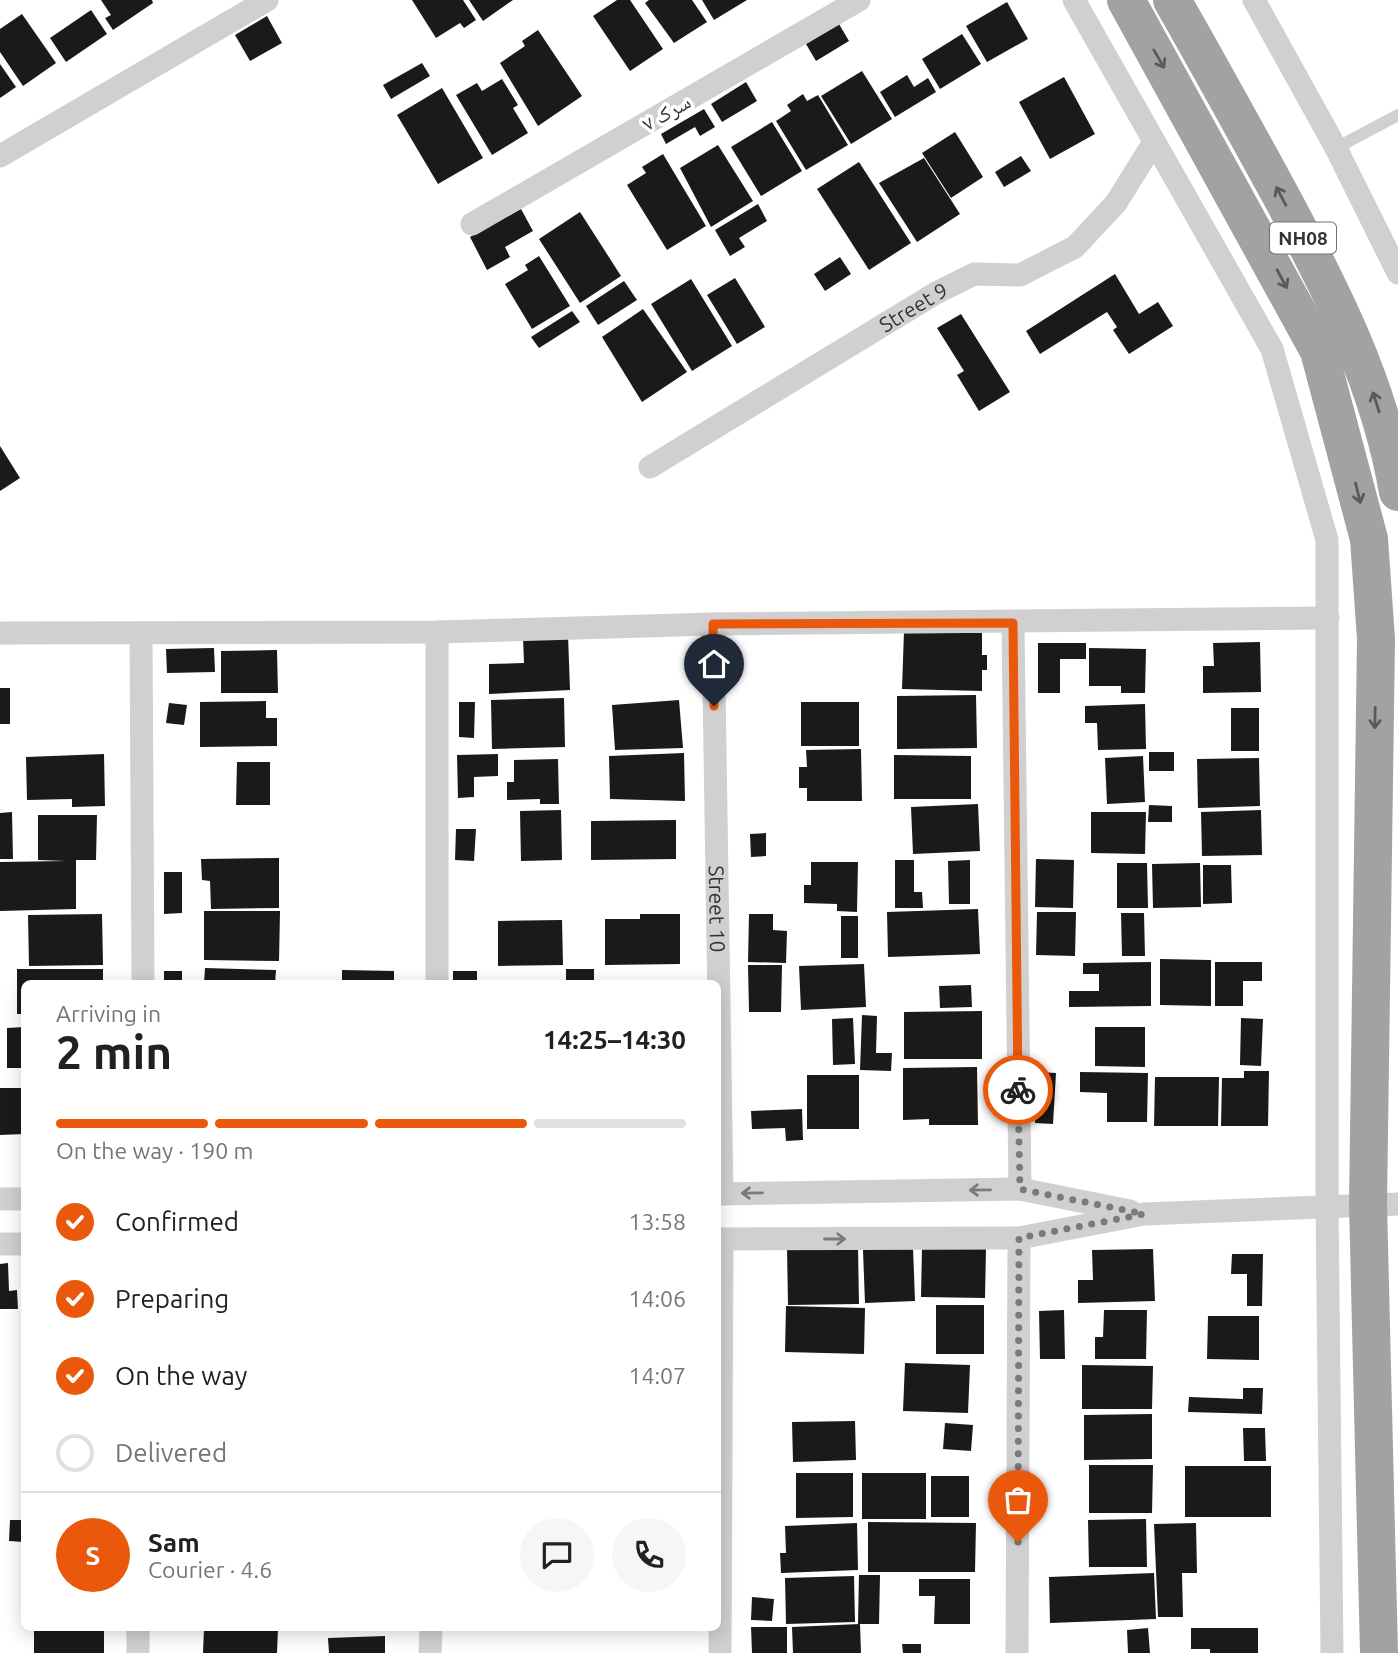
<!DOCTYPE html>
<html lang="en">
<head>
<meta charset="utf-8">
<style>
	:root { --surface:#fff; --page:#f6f6f6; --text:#202124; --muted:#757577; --line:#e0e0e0; --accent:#ea580c }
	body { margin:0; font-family:Ubuntu,"Noto Naskh Arabic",sans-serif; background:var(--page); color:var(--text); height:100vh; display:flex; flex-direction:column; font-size:26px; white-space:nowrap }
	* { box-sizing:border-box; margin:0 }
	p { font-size:23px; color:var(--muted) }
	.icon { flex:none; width:38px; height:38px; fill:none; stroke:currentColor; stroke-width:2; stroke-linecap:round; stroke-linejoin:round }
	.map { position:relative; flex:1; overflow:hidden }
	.drawer { position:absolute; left:21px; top:980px; width:700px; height:651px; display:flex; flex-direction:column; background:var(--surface); border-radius:10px; box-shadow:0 4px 18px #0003 }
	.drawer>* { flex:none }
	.pin { position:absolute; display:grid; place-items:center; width:60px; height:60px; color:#fff; margin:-72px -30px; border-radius:50% 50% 50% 0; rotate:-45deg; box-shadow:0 0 7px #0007 }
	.pin .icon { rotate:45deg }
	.courier { position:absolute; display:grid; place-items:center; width:70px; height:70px; margin:-35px; border:5px solid #ea580c; border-radius:50%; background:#fff; color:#222; box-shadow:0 2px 9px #0007 }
	.headline em { font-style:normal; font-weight:700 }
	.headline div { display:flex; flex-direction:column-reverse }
	.headline { display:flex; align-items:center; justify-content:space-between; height:119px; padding:0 35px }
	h1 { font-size:46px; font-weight:700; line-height:52px }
	.bar { display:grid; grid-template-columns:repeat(4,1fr); gap:10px 7px; align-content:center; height:84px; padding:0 35px }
	.bar i { height:9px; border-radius:5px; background:var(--line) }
	.bar .on { background:var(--accent) }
	.bar p { grid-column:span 4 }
	.line { display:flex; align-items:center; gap:18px; padding:0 35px; border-top:2px solid var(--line) }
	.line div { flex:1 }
	.round { display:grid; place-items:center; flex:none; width:74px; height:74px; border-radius:37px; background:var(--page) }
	ol { padding:0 35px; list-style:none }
	li { display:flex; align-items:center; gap:21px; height:77px }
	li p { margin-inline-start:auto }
	li .icon { padding:7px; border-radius:50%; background:var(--accent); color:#fff; stroke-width:4 }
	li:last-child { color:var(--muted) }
	li i { width:38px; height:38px; border:4px solid var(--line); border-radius:50% }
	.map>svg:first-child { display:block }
	.building { fill:#1a1a1a }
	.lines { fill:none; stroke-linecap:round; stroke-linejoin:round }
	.service { stroke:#d0d0d0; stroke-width:12 }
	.minor { stroke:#d0d0d0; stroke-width:23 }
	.trunk { stroke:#a2a2a2; stroke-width:38 }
	.oneway { stroke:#5a5a5a }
	.oneway2 { stroke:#7a7a7a }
	.done { stroke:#7a7a7a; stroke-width:7; stroke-dasharray:0 12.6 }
	.route { stroke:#ea580c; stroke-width:9 }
	.labels { text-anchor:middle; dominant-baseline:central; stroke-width:7; stroke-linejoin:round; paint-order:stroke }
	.shield { fill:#fff; stroke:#707070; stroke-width:2 }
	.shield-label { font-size:19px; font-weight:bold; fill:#333 }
	.street-label { font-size:21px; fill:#333; stroke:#fff }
</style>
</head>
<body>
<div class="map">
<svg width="1398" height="1653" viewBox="0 0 1398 1653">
	<rect width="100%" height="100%" fill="#fff"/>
	<g class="building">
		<path d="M101,0H152L153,3L113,30L105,18L111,15Z"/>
		<path d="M412,0H463L476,20L464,28L460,23L436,38Z"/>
		<path d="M469,0H513L483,21Z"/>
		<path d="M617,0H630L663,49L630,71L593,16Z"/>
		<path d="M649,0H692L707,22L674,43L645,3Z"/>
		<path d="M702,0H747L714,20Z"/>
		<path d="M1007,2L1028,39L987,62L966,26Z"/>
		<path d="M91,10L107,34L66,62L50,38Z"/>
		<path d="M22,14L56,63L23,86L0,52V29Z"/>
		<path d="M267,16L282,43L250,61L235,35Z"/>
		<path d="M839,24L849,41L816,61L806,44Z"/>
		<path d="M538,30L582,96L538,126L500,63L525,46L522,41Z"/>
		<path d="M962,34L981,64L940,89L922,59Z"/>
		<path d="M422,63L430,76L391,99L383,85Z"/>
		<path d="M0,64L16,87L0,98Z"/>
		<path d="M862,71L892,119L851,144L821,96Z"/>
		<path d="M907,75L914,87L928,78L936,92L895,117L880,92Z"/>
		<path d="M1064,77L1095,134L1050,159L1019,102Z"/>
		<path d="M502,79L518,105L513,108L528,133L492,155L456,95L477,83L482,91Z"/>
		<path d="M746,82L757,101L722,122L711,104Z"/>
		<path d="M442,88L483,158L438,184L397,115Z"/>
		<path d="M803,94L807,101L818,95L848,145L806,170L776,121L791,111L787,105Z"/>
		<path d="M704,109L715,127L700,136L695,127L666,144L661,134Z"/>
		<path d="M772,122L802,171L761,196L731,147Z"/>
		<path d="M955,132L983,177L951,198L922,153Z"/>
		<path d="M718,145L753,201L711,227L680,168Z"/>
		<path d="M663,154L706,226L667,250L627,185L646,173L642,167Z"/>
		<path d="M1021,156L1031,171L1004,187L995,172Z"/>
		<path d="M924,158L960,214L917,242L879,183Z"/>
		<path d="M859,162L911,243L869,270L817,189Z"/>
		<path d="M758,204L767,221L739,238L745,247L730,256L715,230Z"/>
		<path d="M521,209L533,231L505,247L510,257L487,270L470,237Z"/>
		<path d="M580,212L621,276L580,303L539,239Z"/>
		<path d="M539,256L570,306L532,329L505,284L528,270L525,265Z"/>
		<path d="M840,257L851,274L825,291L814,274Z"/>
		<path d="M1115,274L1139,314L1158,302L1173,326L1129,354L1113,330L1117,327L1107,312L1040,354L1026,331Z"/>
		<path d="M735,278L765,327L737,344L707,295Z"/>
		<path d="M691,279L732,346L692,371L651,304Z"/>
		<path d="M624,281L637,300L598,325L586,306Z"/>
		<path d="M643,309L687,372L642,402L602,337Z"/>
		<path d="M572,311L580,322L539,348L531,337Z"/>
		<path d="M961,314L1010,392L979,411L957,375L964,371L937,328Z"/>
		<path d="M0,446L20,478L0,491Z"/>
		<path d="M904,631L982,633V655H987V670H982V691L902,689Z"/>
		<path d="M568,635L570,690L489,694V664L524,663L523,637Z"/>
		<path d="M1260,642L1261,692L1203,693V666H1214L1213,643Z"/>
		<path d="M1038,643H1086V659H1060V693H1038Z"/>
		<path d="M214,648L215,672L167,673L166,649Z"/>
		<path d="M1089,648L1146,649L1145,693H1121V686H1089Z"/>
		<path d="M277,650L278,693H221V651Z"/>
		<rect x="0" y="688" width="10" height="36"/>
		<path d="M976,695L977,748L897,749V696Z"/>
		<path d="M564,698L565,747L492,749L491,700Z"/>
		<path d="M679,700L683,748L615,750L612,705Z"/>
		<path d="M266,701V718H277V746L200,747V702Z"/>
		<path d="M459,702H475L474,738L459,737Z"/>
		<rect x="801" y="702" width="58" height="44"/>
		<path d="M169,703L187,705L184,725L166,723Z"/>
		<path d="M1145,704L1146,749L1098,750L1097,723H1085V706Z"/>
		<rect x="1231" y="708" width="28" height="43"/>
		<path d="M861,749L862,801H807V788H799V767H807L806,750Z"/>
		<rect x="1149" y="752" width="25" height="19"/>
		<path d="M684,753L685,801L610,799L609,756Z"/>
		<path d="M104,754L105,806L72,807V799L27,800L26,757Z"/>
		<path d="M498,754V776L474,777V797L458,798L457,755Z"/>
		<path d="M894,755L971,756V799H894Z"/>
		<path d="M1143,756L1145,802L1107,804L1105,758Z"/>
		<path d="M1259,758L1260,806L1198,808L1197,759Z"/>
		<path d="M558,759L559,804H540V799L507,800V782H514V760Z"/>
		<path d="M237,762H270V805H236Z"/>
		<path d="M978,804L980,851L913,854L911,807Z"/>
		<path d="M1149,805L1172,806V822H1148Z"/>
		<path d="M561,810L562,860L521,861L520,811Z"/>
		<path d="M1261,810L1262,855L1202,856L1201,812Z"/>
		<path d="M12,812L13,859H0V813Z"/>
		<path d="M1091,812H1146L1145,854L1091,853Z"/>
		<path d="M38,815H97L96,860H76V909L0,911V862L66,861L38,860Z"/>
		<path d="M676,820V859L591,860V821Z"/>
		<path d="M456,829H476L474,861L455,860Z"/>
		<path d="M766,833V856L751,857L750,834Z"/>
		<path d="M279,858V908L211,909L210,881L202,880L201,859Z"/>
		<path d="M1036,859L1074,860L1073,908L1035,907Z"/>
		<path d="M895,860H914V892H922L923,908H895Z"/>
		<path d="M970,860V904H949L948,861Z"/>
		<path d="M811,862H858L857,912L837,911V904L804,903V885H811Z"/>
		<path d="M1117,863H1147L1148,908H1117Z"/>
		<path d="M1200,863L1201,907L1153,908L1152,864Z"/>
		<path d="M1203,865H1231L1232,903L1203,904Z"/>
		<path d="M164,872H182V913L164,914Z"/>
		<path d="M978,909L980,954L888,957L887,912Z"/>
		<path d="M204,911H280L279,961L204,960Z"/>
		<path d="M1037,912H1076L1075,956L1036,955Z"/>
		<path d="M1121,913H1144L1145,956H1122Z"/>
		<path d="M102,914L103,965L29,966L28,915Z"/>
		<path d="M640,914H680V964L605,965V919H640Z"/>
		<path d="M749,914H773V930L787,931L786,963L748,962Z"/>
		<rect x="841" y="916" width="17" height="42"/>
		<path d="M562,920L563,965L498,966V921Z"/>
		<path d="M1160,959L1211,960V1006L1160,1005Z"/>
		<path d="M1151,962V1006L1069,1007V991H1099V974H1083V963Z"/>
		<path d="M1215,962H1262V981H1243V1006H1215Z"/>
		<path d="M864,964L866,1007L801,1010L799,966Z"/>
		<path d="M748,965H782L781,1012H749Z"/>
		<path d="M205,968L276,970L275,984H204Z"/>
		<path d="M17,969H103V984H24V1014H17Z"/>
		<rect x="566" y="969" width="28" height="15"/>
		<path d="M342,970L394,971V984H342Z"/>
		<rect x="164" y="971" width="18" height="13"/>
		<rect x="453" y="971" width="24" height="13"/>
		<path d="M971,985L972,1007L940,1008L939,986Z"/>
		<path d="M982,1011V1059H904V1012Z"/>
		<path d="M862,1015L877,1016L876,1053H892L891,1071L860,1070Z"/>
		<path d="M853,1018L855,1064L833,1065L832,1019Z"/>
		<path d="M1241,1018L1263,1019L1261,1066L1240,1065Z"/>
		<path d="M24,1027V1068H7V1028Z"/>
		<path d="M1095,1027H1145V1067L1095,1066Z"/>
		<path d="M977,1067L978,1125H929V1119L903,1120V1068Z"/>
		<path d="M1244,1071H1269L1268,1126H1221L1222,1078H1244Z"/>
		<path d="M1037,1072L1056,1073L1053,1124L1035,1123Z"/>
		<path d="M1080,1072L1148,1073L1147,1122H1107V1093L1080,1092Z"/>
		<rect x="807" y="1075" width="52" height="54"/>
		<path d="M1155,1077H1219L1218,1126H1154Z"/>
		<path d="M0,1088H24V1134L0,1135Z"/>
		<path d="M802,1109L803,1140L786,1141L785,1128L752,1129L751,1111Z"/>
		<path d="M858,1247L859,1304L788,1305L787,1248Z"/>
		<path d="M913,1247L915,1301L865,1303L863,1250Z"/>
		<path d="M922,1247L986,1248L985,1298L921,1297Z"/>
		<path d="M1153,1249L1155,1301L1078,1303V1280H1093L1092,1250Z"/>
		<path d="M1232,1254H1263L1262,1306H1247V1274H1231Z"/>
		<path d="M8,1263L9,1291L17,1290L18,1309H0V1264Z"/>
		<rect x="936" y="1305" width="48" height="49"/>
		<path d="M786,1306L865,1308L864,1354L785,1352Z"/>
		<path d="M1064,1310L1065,1359H1040L1039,1311Z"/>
		<path d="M1104,1310H1147L1146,1359H1095V1337H1103Z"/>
		<path d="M1208,1316H1259V1360L1207,1359Z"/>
		<path d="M905,1363L970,1365L968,1413L903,1411Z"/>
		<path d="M1082,1365L1153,1366L1152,1409H1082Z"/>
		<path d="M1243,1388H1263L1262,1414L1188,1412L1189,1397L1243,1399Z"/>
		<path d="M1152,1414V1459L1084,1460V1415Z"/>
		<path d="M855,1421L856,1460L793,1462L792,1422Z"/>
		<path d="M945,1423L973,1425L971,1451L943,1449Z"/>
		<path d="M1243,1428H1265L1266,1461H1244Z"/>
		<path d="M1089,1465H1153L1152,1513H1089Z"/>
		<rect x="1185" y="1466" width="86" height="51"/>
		<path d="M796,1473H853V1517L796,1518Z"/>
		<rect x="862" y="1473" width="64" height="46"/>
		<rect x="931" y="1476" width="38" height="41"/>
		<path d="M1146,1519L1147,1567H1089L1088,1520Z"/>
		<path d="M10,1520H24V1542L9,1541Z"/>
		<path d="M868,1522L976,1523L975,1572H868Z"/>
		<path d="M857,1523L858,1570L781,1573L780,1553H786L785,1526Z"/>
		<path d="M1196,1523L1197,1573H1182L1183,1617H1158L1154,1524Z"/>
		<path d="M1154,1573L1156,1619L1050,1623L1049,1577Z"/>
		<path d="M859,1575H880L879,1624H858Z"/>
		<path d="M854,1576L855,1622L786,1624L785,1578Z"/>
		<path d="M919,1579H970V1624H934L935,1596H919Z"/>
		<path d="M752,1597L774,1599L772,1621L751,1620Z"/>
		<path d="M860,1624L861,1653H793L792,1627Z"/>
		<path d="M751,1627H787V1653H752Z"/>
		<rect x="34" y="1628" width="70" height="25"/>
		<path d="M204,1628L278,1629L277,1653H203Z"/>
		<path d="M1148,1628L1150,1653H1128L1127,1630Z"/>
		<path d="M1191,1628H1258V1653H1210V1649H1191Z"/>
		<path d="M385,1636V1653H329L328,1638Z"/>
		<path d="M902,1644H921V1653H903Z"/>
	</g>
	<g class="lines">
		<path class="service" d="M1336,148L1398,115"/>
		<g class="minor">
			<path d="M1074,0L1272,349L1327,540V1206L1332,1653"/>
			<path d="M1254,0L1336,148L1398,273"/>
			<path d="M0,156L267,0"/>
			<path d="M472,224L859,0"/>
			<path id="s1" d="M650,467L936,293L974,274L1020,275L1075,247L1116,203L1154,142"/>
			<path d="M1013,623L1020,1189"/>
			<path id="s2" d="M713,624L722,1194"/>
			<path d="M0,633L437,632L713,624L1328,618"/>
			<path d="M141,633L143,984"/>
			<path d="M437,984V632"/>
			<path d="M718,1194L1020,1189L1130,1211"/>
			<path d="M0,1199H24"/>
			<path d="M718,1239L1019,1238L1144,1214L1398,1204"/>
			<path d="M0,1244H24"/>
			<path d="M138,1653V1628"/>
			<path d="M430,1653L431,1628"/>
			<path d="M720,1653L722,1239"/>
			<path d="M1017,1653L1019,1238"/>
		</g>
		<g class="trunk">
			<path d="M1126,0L1319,351L1369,539L1376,639L1368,1204L1379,1653"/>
			<path d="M1172,0C1209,65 1245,130 1281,196C1332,291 1380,385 1398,492"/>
		</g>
	</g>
	<defs><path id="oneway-shaft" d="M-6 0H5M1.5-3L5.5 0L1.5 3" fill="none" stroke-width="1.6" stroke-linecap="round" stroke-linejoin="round" transform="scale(1.75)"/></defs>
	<g class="oneway">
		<use href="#oneway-shaft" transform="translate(1159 59) rotate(60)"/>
		<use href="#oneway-shaft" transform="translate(1281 196) rotate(-118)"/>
		<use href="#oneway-shaft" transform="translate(1282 279) rotate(62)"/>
		<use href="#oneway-shaft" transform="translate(1376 402) rotate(-108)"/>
		<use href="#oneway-shaft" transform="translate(1358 493) rotate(76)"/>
		<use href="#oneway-shaft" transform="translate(1375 718) rotate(91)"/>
	</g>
	<g class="oneway2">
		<use href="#oneway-shaft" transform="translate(980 1190) rotate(179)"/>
		<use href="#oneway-shaft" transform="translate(752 1193) rotate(179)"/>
		<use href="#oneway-shaft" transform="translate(835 1239)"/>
	</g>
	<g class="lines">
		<path class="done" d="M1018,1542L1019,1238L1144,1214L1020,1189L1018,1090"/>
		<path class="route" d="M714,706L713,624L1013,623L1018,1090"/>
	</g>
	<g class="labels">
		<rect class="shield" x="1270" y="222.5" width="66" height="31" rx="5"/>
		<g class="shield-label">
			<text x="1303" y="238">NH08</text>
		</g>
		<g class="street-label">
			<text transform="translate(666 112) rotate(-30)">سرک ۷</text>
			<text stroke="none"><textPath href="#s1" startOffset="308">Street 9</textPath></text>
			<text stroke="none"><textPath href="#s2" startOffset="285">Street 10</textPath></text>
		</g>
	</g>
</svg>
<div class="pin" style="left:1018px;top:1542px;background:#ea580c"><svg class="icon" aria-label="bag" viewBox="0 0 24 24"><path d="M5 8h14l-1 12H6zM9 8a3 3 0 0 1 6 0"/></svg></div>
<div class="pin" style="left:714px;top:706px;background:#1f2937"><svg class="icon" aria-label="home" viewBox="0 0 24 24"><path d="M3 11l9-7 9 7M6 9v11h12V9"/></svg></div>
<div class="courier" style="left:1018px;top:1090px"><svg class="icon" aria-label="bike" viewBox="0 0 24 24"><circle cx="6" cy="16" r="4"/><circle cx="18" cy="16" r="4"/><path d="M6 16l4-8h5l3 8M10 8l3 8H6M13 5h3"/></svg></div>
<section class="drawer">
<div class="headline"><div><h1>2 min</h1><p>Arriving in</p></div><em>14:25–14:30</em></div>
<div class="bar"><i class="on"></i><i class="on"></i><i class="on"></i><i></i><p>On the way · 190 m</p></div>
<ol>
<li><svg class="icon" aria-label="check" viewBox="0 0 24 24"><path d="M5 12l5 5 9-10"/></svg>Confirmed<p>13:58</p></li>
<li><svg class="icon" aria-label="check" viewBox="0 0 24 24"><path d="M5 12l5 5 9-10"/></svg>Preparing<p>14:06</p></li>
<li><svg class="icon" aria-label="check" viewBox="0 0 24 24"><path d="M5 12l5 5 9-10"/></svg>On the way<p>14:07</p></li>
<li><i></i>Delivered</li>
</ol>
<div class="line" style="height:126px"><b class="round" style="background:var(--accent);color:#fff">S</b><div><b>Sam</b><p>Courier · 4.6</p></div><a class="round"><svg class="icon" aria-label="chat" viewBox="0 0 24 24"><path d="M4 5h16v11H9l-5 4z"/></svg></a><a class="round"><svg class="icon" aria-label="phone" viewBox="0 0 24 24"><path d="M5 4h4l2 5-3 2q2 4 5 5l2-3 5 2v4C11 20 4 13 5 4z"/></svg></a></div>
</section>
</div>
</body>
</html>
